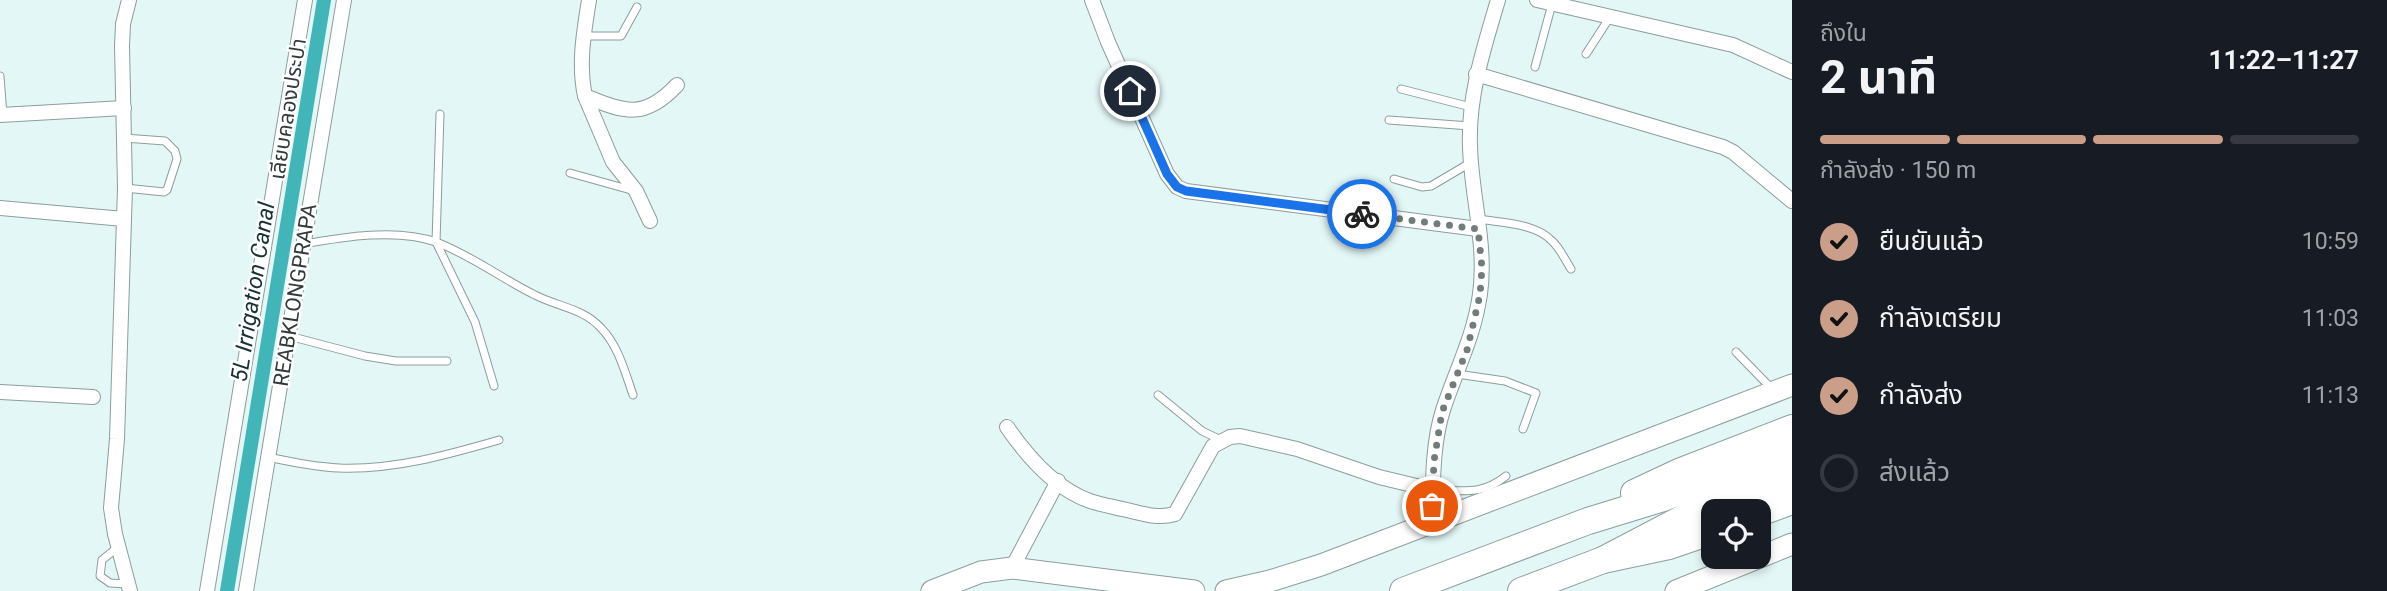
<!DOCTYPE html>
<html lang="th">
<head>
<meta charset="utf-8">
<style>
	:root { --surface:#171b24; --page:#242831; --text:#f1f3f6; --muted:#9ea1a6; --line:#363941; --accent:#ca9e88 }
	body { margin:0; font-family:Roboto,"Noto Sans Thai",sans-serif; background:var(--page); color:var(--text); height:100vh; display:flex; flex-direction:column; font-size:26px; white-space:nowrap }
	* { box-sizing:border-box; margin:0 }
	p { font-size:23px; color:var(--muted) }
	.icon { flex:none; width:38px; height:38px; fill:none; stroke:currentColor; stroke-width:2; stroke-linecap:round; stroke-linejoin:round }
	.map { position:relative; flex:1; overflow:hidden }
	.drawer { display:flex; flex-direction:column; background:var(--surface); width:595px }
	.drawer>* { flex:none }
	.tools { position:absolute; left:1701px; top:499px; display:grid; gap:14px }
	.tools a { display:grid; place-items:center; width:70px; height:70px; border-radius:14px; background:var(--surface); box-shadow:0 4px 10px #0003; font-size:35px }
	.pin { position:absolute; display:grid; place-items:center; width:60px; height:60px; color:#fff; margin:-30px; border:4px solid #fff; border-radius:50%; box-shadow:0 2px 7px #0007 }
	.courier { position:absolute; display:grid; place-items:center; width:70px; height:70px; margin:-35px; border:5px solid #1a73e8; border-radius:50%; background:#fff; color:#222; box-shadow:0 2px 9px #0007 }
	.summary em { font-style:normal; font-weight:700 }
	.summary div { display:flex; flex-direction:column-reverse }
	.summary { display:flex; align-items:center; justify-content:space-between; height:119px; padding:0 28px }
	h1 { font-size:46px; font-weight:700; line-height:52px }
	.bar { display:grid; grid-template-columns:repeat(4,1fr); gap:10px 7px; align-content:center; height:84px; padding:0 28px }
	.bar i { height:9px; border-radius:5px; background:var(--line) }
	.bar .selected { background:var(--accent) }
	.bar p { grid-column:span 4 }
	ol { padding:0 28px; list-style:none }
	li { display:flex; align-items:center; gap:21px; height:77px }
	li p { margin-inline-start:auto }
	li .icon { padding:7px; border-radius:50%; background:var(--accent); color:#111; stroke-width:4 }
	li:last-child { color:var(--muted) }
	li i { width:38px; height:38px; border:4px solid var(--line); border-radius:50% }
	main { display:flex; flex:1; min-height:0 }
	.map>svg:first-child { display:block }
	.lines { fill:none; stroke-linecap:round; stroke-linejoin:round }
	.canal { stroke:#41b5b8; stroke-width:14 }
	.service-casing { stroke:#8b9d9d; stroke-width:9 }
	.minor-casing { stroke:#8b9d9d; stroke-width:16 }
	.secondary-casing { stroke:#8b9d9d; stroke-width:23 }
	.motorway-casing { stroke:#8b9d9d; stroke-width:28 }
	.service { stroke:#fff; stroke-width:7 }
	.minor { stroke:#fff; stroke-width:14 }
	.secondary { stroke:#fff; stroke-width:21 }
	.motorway { stroke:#fff; stroke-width:26 }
	.done { stroke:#717c7c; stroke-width:7; stroke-dasharray:0 12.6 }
	.route { stroke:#1a73e8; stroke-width:9 }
	.labels { text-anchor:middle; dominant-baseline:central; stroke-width:5; stroke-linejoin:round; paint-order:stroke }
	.street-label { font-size:21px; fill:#333a3a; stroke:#fff }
	.water-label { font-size:23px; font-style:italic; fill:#193233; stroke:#fff }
</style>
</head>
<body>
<main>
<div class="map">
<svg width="1792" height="591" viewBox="0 0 1792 591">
	<rect width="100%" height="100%" fill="#e4f7f7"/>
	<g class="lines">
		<path class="canal" d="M227,591L324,0"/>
		<defs>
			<g id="service">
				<path d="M584,36H621L637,7"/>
				<path d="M1586,54L1610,17"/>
				<path d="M1535,67L1552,4"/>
				<path d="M0,76L3,115"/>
				<path d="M1401,89L1471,107"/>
				<path d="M440,114L436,242L475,322L494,386"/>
				<path d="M1389,120L1470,126"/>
				<path d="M124,138L165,141L175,151L177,159L167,190L164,192L125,188"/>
				<path d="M570,173L631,190"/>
				<path d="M1394,179L1422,187L1431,186L1470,163"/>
				<path d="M1479,219C1501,223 1536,223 1552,241C1560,248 1565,260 1571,269"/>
				<path d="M304,244C343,237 397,228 436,242C471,255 502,279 535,295C558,307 583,308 601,328C618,345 625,372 633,395"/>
				<path d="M289,336L365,356L396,361H447"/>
				<path d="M1736,352L1772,389"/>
				<path d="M1457,374L1505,381L1536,393L1523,429"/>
				<path d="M1158,395L1202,431L1221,440"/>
				<path d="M268,457C291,462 315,467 339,468C394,470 447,455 499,440"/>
				<path d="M1433,490C1463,490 1481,496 1506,476"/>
				<path d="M118,547L102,560L100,576L110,583L128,584"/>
			</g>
			<g id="minor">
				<path d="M129,0L123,24L122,46L125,188L117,439L111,508L115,534L130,591"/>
				<path d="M589,0C584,32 578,64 585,96C626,113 645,119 677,85"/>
				<path d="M1092,0L1108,42L1167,174L1177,187L1186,191L1478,229"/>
				<path d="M1537,0L1733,45L1792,72"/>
				<path d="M1476,74L1723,147L1733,152L1792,201"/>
				<path d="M585,96L613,162L636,191L650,221"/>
				<path d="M0,115L124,108"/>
				<path d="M0,208L124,219"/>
				<path d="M0,392L93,397"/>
				<path d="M1007,427C1027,456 1056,489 1090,501C1102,505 1115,507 1127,510C1144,514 1158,519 1175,514L1213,446L1230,437L1240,436L1297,449L1379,477L1433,490"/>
				<path d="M1432,521C1433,485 1432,445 1443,410C1456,370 1474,337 1480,294C1487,245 1471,195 1470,146C1468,95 1484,48 1498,0"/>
				<path d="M1012,568L1058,481"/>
				<path d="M207,591L305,0"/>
				<path d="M246,591L344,0"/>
			</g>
			<g id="secondary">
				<path d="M932,591L981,572L1012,568L1194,591"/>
				<path d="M1226,591L1270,581L1321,565L1792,385"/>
				<path d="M1676,591L1792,544"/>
			</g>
			<g id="motorway">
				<path d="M1634,493L1681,471L1792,428"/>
				<path d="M1759,513L1792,501"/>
				<path d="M1603,560L1687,516L1792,476"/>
				<path d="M1403,591L1588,521L1663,498L1792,449"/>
				<path d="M1521,591L1603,560L1669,546L1713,531"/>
			</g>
		</defs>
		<use href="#service" class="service-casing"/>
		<use href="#minor" class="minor-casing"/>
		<use href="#secondary" class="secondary-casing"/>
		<use href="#motorway" class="motorway-casing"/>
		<use href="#service" class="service"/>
		<use href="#minor" class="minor"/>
		<use href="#secondary" class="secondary"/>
		<use href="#motorway" class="motorway"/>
	</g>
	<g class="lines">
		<path class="done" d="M1362,214L1478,229L1482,268L1480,295L1467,350L1442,412L1434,461L1432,506"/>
		<path class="route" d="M1130,91L1167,174L1177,187L1186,191L1362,214"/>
	</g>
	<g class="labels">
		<g class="street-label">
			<text transform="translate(288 109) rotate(-81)">เลียบคลองประปา</text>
			<text transform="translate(295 295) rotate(-81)">REABKLONGPRAPA</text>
		</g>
		<g class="water-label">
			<text transform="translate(253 292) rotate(-81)">5L Irrigation Canal</text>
		</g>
	</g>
</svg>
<div class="tools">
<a><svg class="icon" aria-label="locate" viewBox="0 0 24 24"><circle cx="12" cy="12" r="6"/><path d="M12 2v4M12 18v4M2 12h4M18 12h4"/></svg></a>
</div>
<div class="pin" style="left:1432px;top:506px;background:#ea580c"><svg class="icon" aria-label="bag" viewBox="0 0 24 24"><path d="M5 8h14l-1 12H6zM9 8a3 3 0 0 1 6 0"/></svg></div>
<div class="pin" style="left:1130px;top:91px;background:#1f2937"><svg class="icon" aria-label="home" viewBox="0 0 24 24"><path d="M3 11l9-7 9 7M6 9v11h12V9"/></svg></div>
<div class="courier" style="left:1362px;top:214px"><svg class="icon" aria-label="bike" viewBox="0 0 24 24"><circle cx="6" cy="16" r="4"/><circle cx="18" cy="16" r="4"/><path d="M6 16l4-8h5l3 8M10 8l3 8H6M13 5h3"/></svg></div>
</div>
<section class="drawer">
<div class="summary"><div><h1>2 นาที</h1><p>ถึงใน</p></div><em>11:22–11:27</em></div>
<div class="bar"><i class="selected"></i><i class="selected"></i><i class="selected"></i><i></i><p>กำลังส่ง · 150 m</p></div>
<ol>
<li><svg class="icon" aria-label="check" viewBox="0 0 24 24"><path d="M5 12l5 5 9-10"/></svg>ยืนยันแล้ว<p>10:59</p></li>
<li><svg class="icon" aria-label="check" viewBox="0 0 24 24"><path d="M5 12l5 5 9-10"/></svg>กำลังเตรียม<p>11:03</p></li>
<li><svg class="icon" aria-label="check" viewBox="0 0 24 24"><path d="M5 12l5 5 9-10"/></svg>กำลังส่ง<p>11:13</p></li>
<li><i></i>ส่งแล้ว</li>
</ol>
</section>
</main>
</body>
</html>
